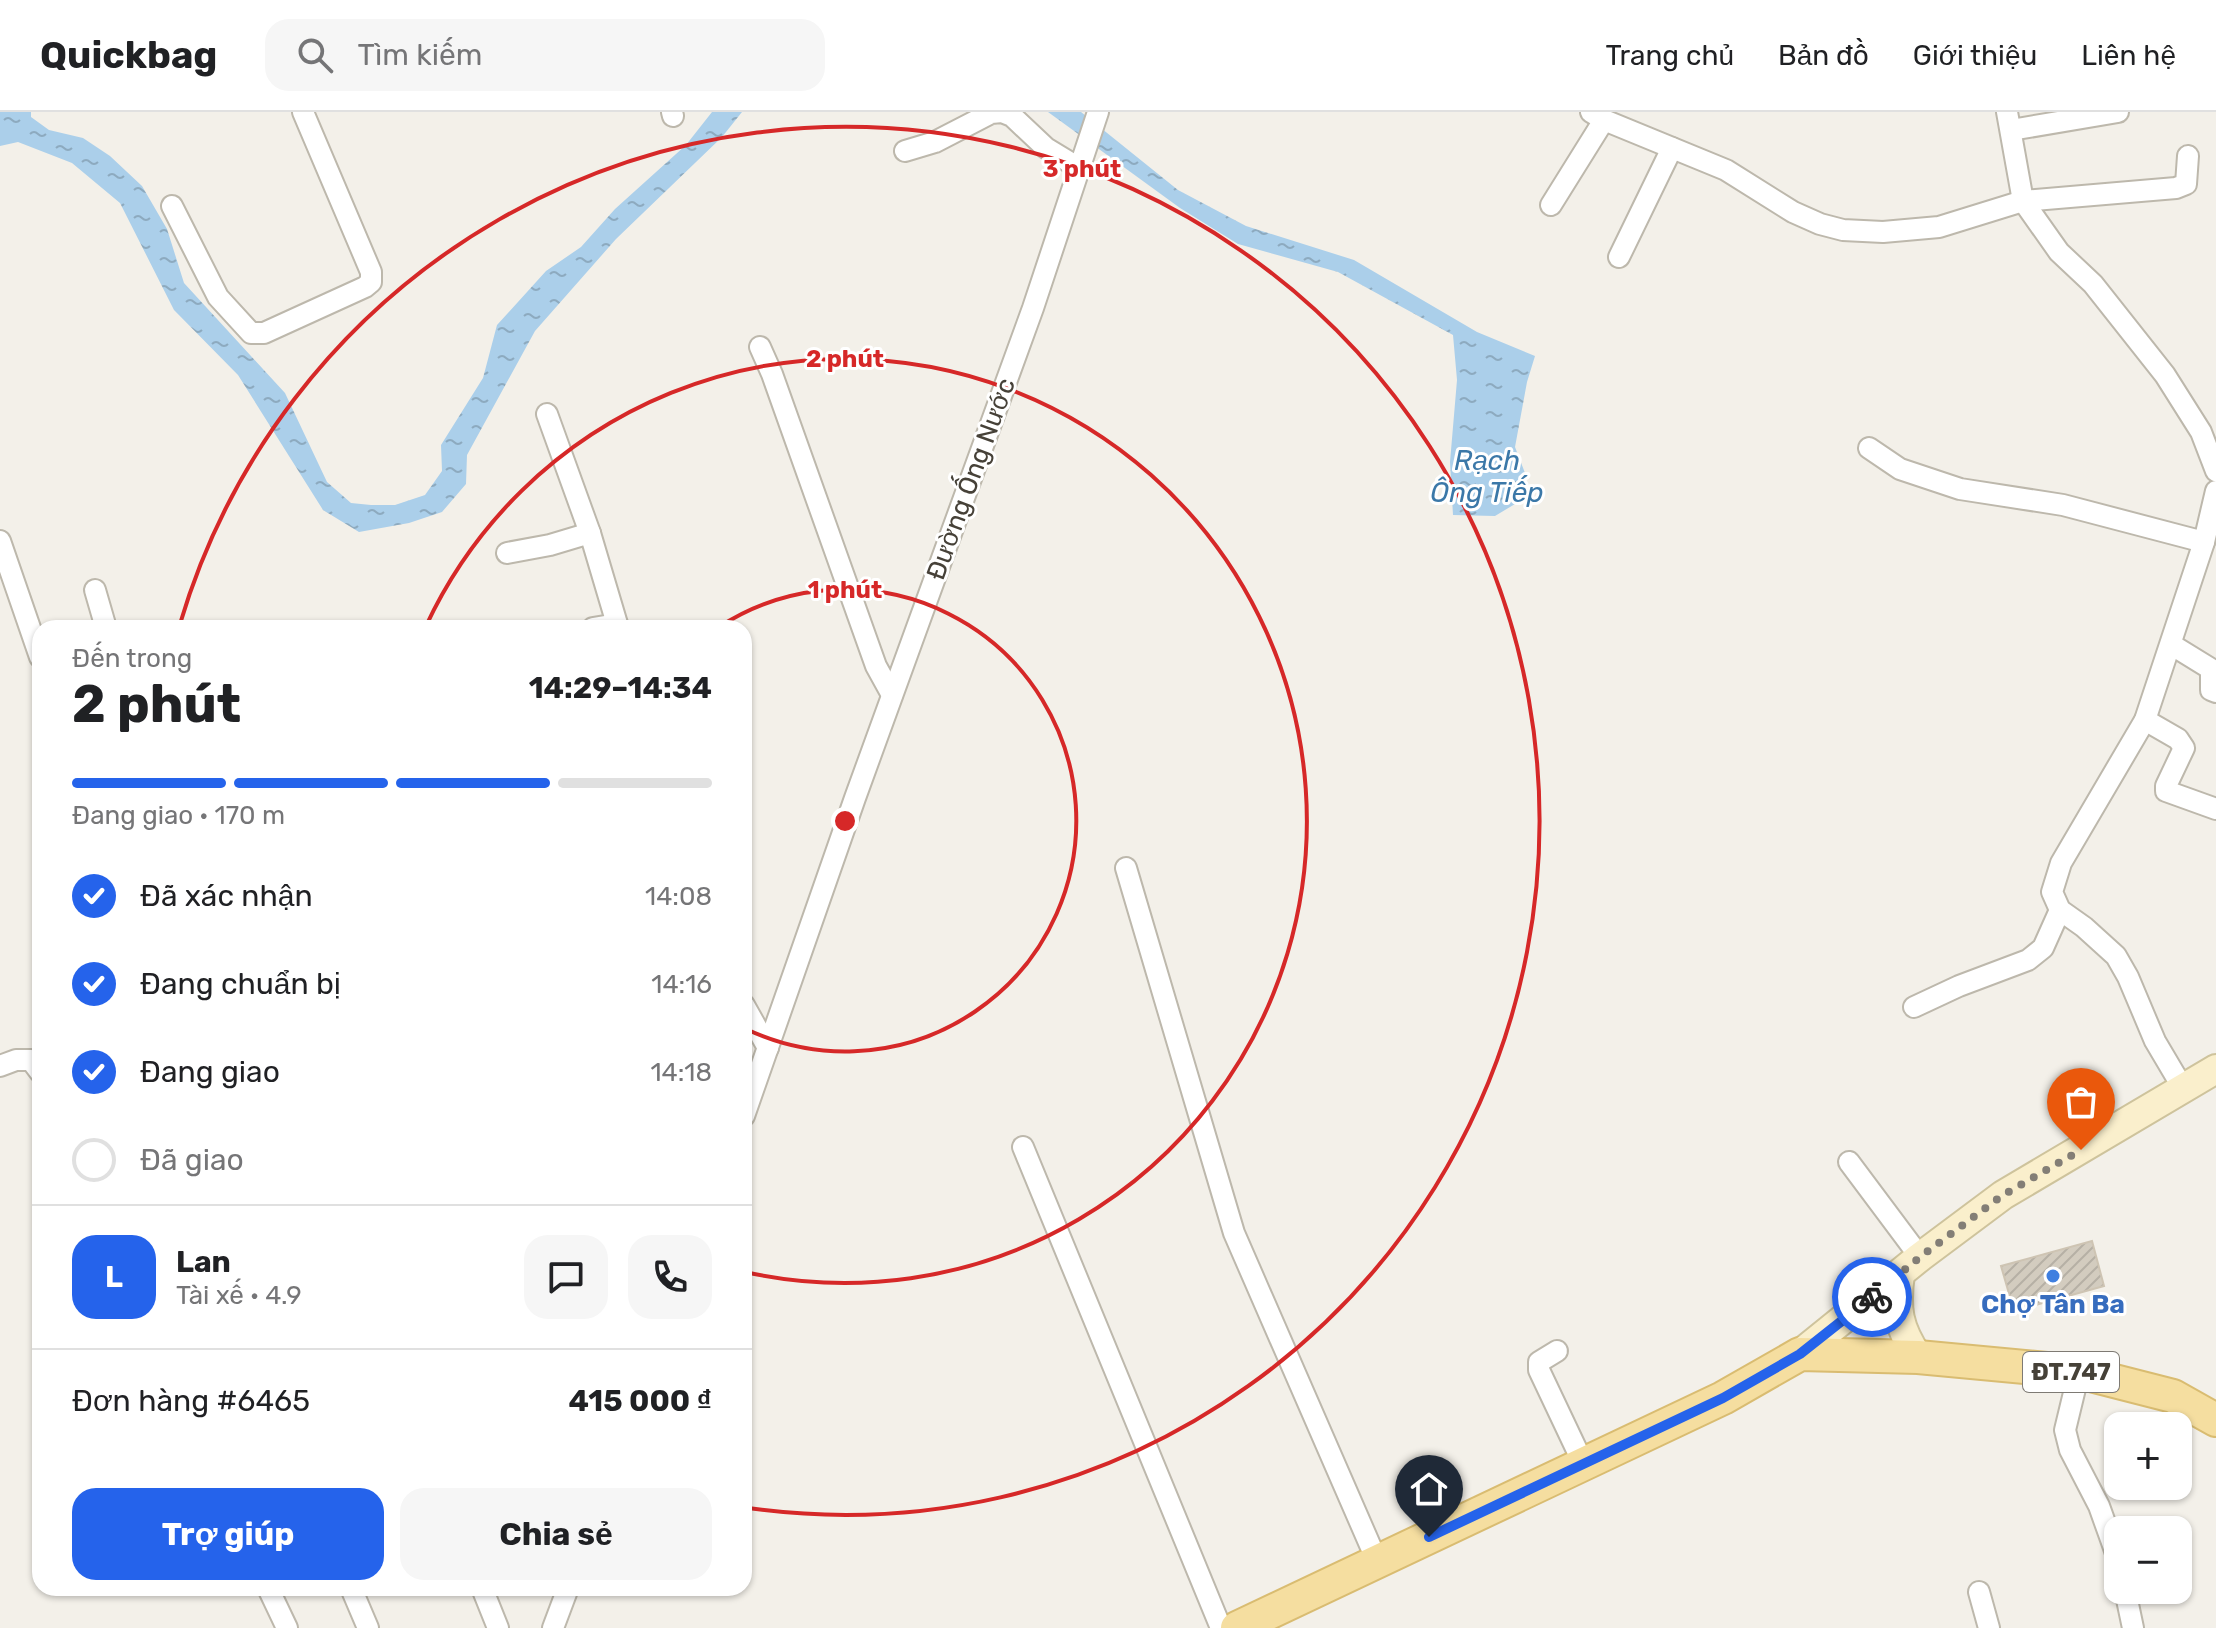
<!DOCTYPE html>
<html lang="vi">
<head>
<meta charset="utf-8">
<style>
	:root { --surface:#fff; --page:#f6f6f6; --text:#202124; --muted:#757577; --line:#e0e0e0; --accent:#2563eb }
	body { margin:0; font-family:Rubik,sans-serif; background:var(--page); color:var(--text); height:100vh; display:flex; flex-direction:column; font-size:30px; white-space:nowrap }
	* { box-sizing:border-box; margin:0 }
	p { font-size:26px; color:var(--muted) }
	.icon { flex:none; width:44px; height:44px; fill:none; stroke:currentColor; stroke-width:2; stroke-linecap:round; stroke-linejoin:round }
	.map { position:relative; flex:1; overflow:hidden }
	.panel { position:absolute; left:32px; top:508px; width:720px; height:976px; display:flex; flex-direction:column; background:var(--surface); border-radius:24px; box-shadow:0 2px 6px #0004 }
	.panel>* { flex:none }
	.fabs { position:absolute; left:2104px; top:1300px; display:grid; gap:16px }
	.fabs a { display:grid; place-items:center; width:88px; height:88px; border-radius:16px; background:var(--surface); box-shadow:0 2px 6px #0004; font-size:40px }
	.pin { position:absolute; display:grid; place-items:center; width:68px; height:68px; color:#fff; margin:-82px -34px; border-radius:50% 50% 50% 0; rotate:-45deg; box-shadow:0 0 8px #0007 }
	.pin .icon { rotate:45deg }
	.courier { position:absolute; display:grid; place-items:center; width:80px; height:80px; margin:-40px; border:6px solid #2563eb; border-radius:50%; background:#fff; color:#222; box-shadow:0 2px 10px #0007 }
	.summary em { font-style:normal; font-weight:700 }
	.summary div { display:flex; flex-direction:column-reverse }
	.summary { display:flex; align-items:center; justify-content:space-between; height:136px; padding:0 40px }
	h1 { font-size:52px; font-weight:700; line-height:60px }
	.bar { display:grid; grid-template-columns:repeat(4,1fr); gap:12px 8px; align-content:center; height:96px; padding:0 40px }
	.bar i { height:10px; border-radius:6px; background:var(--line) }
	.bar .on { background:var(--accent) }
	.bar p { grid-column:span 4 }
	.line { display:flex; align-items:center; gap:20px; padding:0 40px; border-top:2px solid var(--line) }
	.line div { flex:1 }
	.round { display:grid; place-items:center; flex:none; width:84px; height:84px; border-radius:24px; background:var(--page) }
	ol { padding:0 40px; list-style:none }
	li { display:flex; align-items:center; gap:24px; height:88px }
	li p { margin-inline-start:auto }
	li .icon { padding:8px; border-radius:50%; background:var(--accent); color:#fff; stroke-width:4 }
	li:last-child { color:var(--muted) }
	li i { width:44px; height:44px; border:4px solid var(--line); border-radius:50% }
	.cta { display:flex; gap:16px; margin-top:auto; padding:16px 40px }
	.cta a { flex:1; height:92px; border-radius:24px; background:var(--accent); color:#fff; font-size:32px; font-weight:700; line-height:92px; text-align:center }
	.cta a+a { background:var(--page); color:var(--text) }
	header { display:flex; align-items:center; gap:48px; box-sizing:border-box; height:112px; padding:0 40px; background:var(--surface); border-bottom:2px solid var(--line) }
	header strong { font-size:38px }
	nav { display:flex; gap:44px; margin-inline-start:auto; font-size:28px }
	.search { width:560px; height:72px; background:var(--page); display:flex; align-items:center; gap:20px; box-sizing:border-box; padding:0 28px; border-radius:24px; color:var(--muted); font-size:30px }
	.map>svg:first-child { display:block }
	.water { fill:url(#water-ripples) }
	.building { fill:url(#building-hatch); stroke:#cec4b3; stroke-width:2 }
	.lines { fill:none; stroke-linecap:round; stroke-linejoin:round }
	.minor-casing { stroke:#bdb8ac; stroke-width:24 }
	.secondary-casing { stroke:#cec39c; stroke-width:32 }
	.primary-casing { stroke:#d9bc71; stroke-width:36 }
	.minor { stroke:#fff; stroke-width:20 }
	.secondary { stroke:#faefcc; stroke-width:28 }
	.primary { stroke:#f5dea0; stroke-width:32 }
	.done { stroke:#837e76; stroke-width:8; stroke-dasharray:0 14.4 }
	.route { stroke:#2563eb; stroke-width:10 }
	.ring { fill:none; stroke:#d62828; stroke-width:4 }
	.shop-dot { fill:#3f7fe0; stroke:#fff; stroke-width:3 }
	.labels { text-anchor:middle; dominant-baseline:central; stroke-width:6; stroke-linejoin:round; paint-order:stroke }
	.shield { fill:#fff; stroke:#7e7a74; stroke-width:2 }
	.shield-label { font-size:24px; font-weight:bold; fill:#464138 }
	.street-label { font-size:26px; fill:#464138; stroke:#fff }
	.shop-label { font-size:26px; font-weight:bold; fill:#366cbe; stroke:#fff }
	.water-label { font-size:28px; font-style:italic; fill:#3b78a8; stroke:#fff }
	.centre { fill:#d62828; stroke:#fff; stroke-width:4 }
	.ring-label { font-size:24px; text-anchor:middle; font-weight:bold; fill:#d62828; stroke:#fff; stroke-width:6; stroke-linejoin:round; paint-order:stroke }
</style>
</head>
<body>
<header>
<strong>Quickbag</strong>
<div class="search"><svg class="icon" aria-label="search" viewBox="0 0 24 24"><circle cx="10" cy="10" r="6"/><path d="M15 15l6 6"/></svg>Tìm kiếm</div>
<nav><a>Trang chủ</a><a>Bản đồ</a><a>Giới thiệu</a><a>Liên hệ</a></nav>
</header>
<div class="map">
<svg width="2216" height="1516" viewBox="0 0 2216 1516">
	<defs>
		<pattern id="water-ripples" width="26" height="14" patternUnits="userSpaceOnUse" patternTransform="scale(2)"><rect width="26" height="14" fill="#abcfea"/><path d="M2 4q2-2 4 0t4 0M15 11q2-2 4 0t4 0" fill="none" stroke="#8daabf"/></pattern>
		<pattern id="building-hatch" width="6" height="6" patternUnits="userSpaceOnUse" patternTransform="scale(2)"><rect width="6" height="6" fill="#d3ccbf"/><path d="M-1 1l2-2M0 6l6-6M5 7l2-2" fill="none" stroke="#b6b0a5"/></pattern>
	</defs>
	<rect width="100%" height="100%" fill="#f3f0e9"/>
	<g class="water">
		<path d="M0,0H31V5L49,18L83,26L110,44L142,74L167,117L184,171L285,281L327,370L351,391L371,393H395L425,383L442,359L441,333L483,266L497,213L546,159L581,135L615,97L686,33L712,0H742L722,25L616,127L535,219L467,343L466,372L442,400L409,411L359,420L323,398L238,263L174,198L120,91L72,51L18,30L0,34Z"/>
		<path d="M1048,0H1081L1178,78L1246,114L1354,148L1477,220L1535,244L1527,270L1515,335L1525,361L1520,389L1495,404L1453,403L1450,350L1457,268L1453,223L1338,160L1238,132L1180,96Z"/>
	</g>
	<path class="building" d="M2092,1129L2104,1174L2014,1199L2001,1154Z"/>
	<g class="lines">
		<defs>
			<g id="minor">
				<path d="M672,0L673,4"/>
				<path d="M1591,0L1604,8L1726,58L1793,100L1820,112L1843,118L1883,120L1939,115L2023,89L2176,76L2186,72L2188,44"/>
				<path d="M2007,0L2023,89L2059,140L2093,172L2165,263L2201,320L2216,359"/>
				<path d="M2011,18L2118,0"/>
				<path d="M905,39L935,30L991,1L1002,0L1012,4L1046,36L1079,56"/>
				<path d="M1551,93L1604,8"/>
				<path d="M172,94L218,185L251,221H264L365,175L371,170V160L303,0"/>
				<path d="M1619,145L1672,36"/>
				<path d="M760,235L772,262L876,554L892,583"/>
				<path d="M547,302L590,421"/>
				<path d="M1869,336L1900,357L1960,377L2063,393L2204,430"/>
				<path d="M0,429L40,545"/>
				<path d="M507,441L550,433L590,421L617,512"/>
				<path d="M95,478L106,516"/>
				<path d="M593,516L617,512L619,516"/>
				<path d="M2172,533L2211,557V578L2216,580"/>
				<path d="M2145,608L2178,627L2184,636L2166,674V679L2216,697"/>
				<path d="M1126,756L1234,1121L1377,1449"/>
				<path d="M744,893L768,936"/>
				<path d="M1914,895L1959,874L2028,848L2043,836L2060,798"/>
				<path d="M0,954L16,948H31L40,960"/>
				<path d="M2184,978L2155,929L2128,865L2116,844L2084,815L2060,798L2052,780L2061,751L2145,608L2204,430L2216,379"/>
				<path d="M744,1004L855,686L1033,196L1098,0"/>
				<path d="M1023,1035L1221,1516"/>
				<path d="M1849,1050L1920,1145"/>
				<path d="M1557,1239L1539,1250V1258L1583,1351"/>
				<path d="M2079,1260L2065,1318L2070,1338L2099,1394L2118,1447"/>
				<path d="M268,1476L287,1516"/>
				<path d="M351,1476L368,1516"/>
				<path d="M482,1476L498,1516"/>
				<path d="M2125,1478L2133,1516"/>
				<path d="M1979,1480L1989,1516"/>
				<path d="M553,1516L568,1476"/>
			</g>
			<g id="secondary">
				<path d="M1900,1162C1895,1196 1898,1216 1918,1245"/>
				<path d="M1800,1242L1920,1145L2003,1083L2216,957"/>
			</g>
			<path id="primary" d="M1237,1516L1723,1286L1800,1242L1918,1245L2079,1260L2173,1284L2216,1308"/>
		</defs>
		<use href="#minor" class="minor-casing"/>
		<use href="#secondary" class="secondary-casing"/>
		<use href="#primary" class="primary-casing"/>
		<use href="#minor" class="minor"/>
		<use href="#secondary" class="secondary"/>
		<use href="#primary" class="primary"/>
	</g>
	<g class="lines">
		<path class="done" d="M1872,1185L1920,1145L2003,1083L2081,1038"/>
		<path class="route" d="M1429,1425L1723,1286L1800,1242L1872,1185"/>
	</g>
	<g class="ring">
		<path d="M719 515A231 231 0 1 1 746 917"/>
		<path d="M426 514A462 462 0 1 1 745 1160"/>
		<path d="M180 512A694 694 0 1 1 748 1396"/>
	</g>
	<circle class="shop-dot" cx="2053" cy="1164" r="8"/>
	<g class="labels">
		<rect class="shield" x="2023" y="1240" width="96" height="40" rx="6"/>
		<g class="shield-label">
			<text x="2071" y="1260">ĐT.747</text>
		</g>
		<g class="street-label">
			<text transform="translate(971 367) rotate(-70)">Đường Ống Nước</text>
		</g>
		<g class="shop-label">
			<text x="2053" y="1192">Chợ Tân Ba</text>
		</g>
		<g class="water-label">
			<text x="1487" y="348">Rạch<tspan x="1487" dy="32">Ông Tiếp</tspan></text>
		</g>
	</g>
	<circle cx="845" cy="709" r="12" class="centre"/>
	<g class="ring-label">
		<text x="1082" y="65">3 phút</text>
		<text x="845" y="255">2 phút</text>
		<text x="845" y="486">1 phút</text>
	</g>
</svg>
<div class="fabs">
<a>+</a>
<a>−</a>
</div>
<div class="pin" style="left:2081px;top:1038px;background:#ea580c"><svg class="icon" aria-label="bag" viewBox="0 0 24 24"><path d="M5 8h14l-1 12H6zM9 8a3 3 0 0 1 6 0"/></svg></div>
<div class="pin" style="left:1429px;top:1425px;background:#1f2937"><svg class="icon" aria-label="home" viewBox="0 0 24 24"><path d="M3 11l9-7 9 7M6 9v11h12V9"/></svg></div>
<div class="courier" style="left:1872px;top:1185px"><svg class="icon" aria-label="bike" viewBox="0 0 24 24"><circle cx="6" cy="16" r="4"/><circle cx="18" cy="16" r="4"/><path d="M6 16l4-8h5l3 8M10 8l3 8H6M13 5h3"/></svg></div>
<section class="panel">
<div class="summary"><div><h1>2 phút</h1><p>Đến trong</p></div><em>14:29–14:34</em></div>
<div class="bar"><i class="on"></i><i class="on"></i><i class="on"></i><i></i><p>Đang giao · 170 m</p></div>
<ol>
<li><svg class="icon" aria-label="check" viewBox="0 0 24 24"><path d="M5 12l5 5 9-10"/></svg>Đã xác nhận<p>14:08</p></li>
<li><svg class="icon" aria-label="check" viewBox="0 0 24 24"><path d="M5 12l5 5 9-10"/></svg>Đang chuẩn bị<p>14:16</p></li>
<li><svg class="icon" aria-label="check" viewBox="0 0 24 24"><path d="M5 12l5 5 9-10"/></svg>Đang giao<p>14:18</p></li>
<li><i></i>Đã giao</li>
</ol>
<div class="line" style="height:144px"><b class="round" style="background:var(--accent);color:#fff">L</b><div><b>Lan</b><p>Tài xế · 4.9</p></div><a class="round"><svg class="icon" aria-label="chat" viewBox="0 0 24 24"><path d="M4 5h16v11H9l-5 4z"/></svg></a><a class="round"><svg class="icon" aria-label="phone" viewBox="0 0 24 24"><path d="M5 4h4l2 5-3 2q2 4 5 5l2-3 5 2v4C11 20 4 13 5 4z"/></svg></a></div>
<div class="line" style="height:104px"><div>Đơn hàng #6465</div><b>415 000 ₫</b></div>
<div class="cta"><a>Trợ giúp</a><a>Chia sẻ</a></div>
</section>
</div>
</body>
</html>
